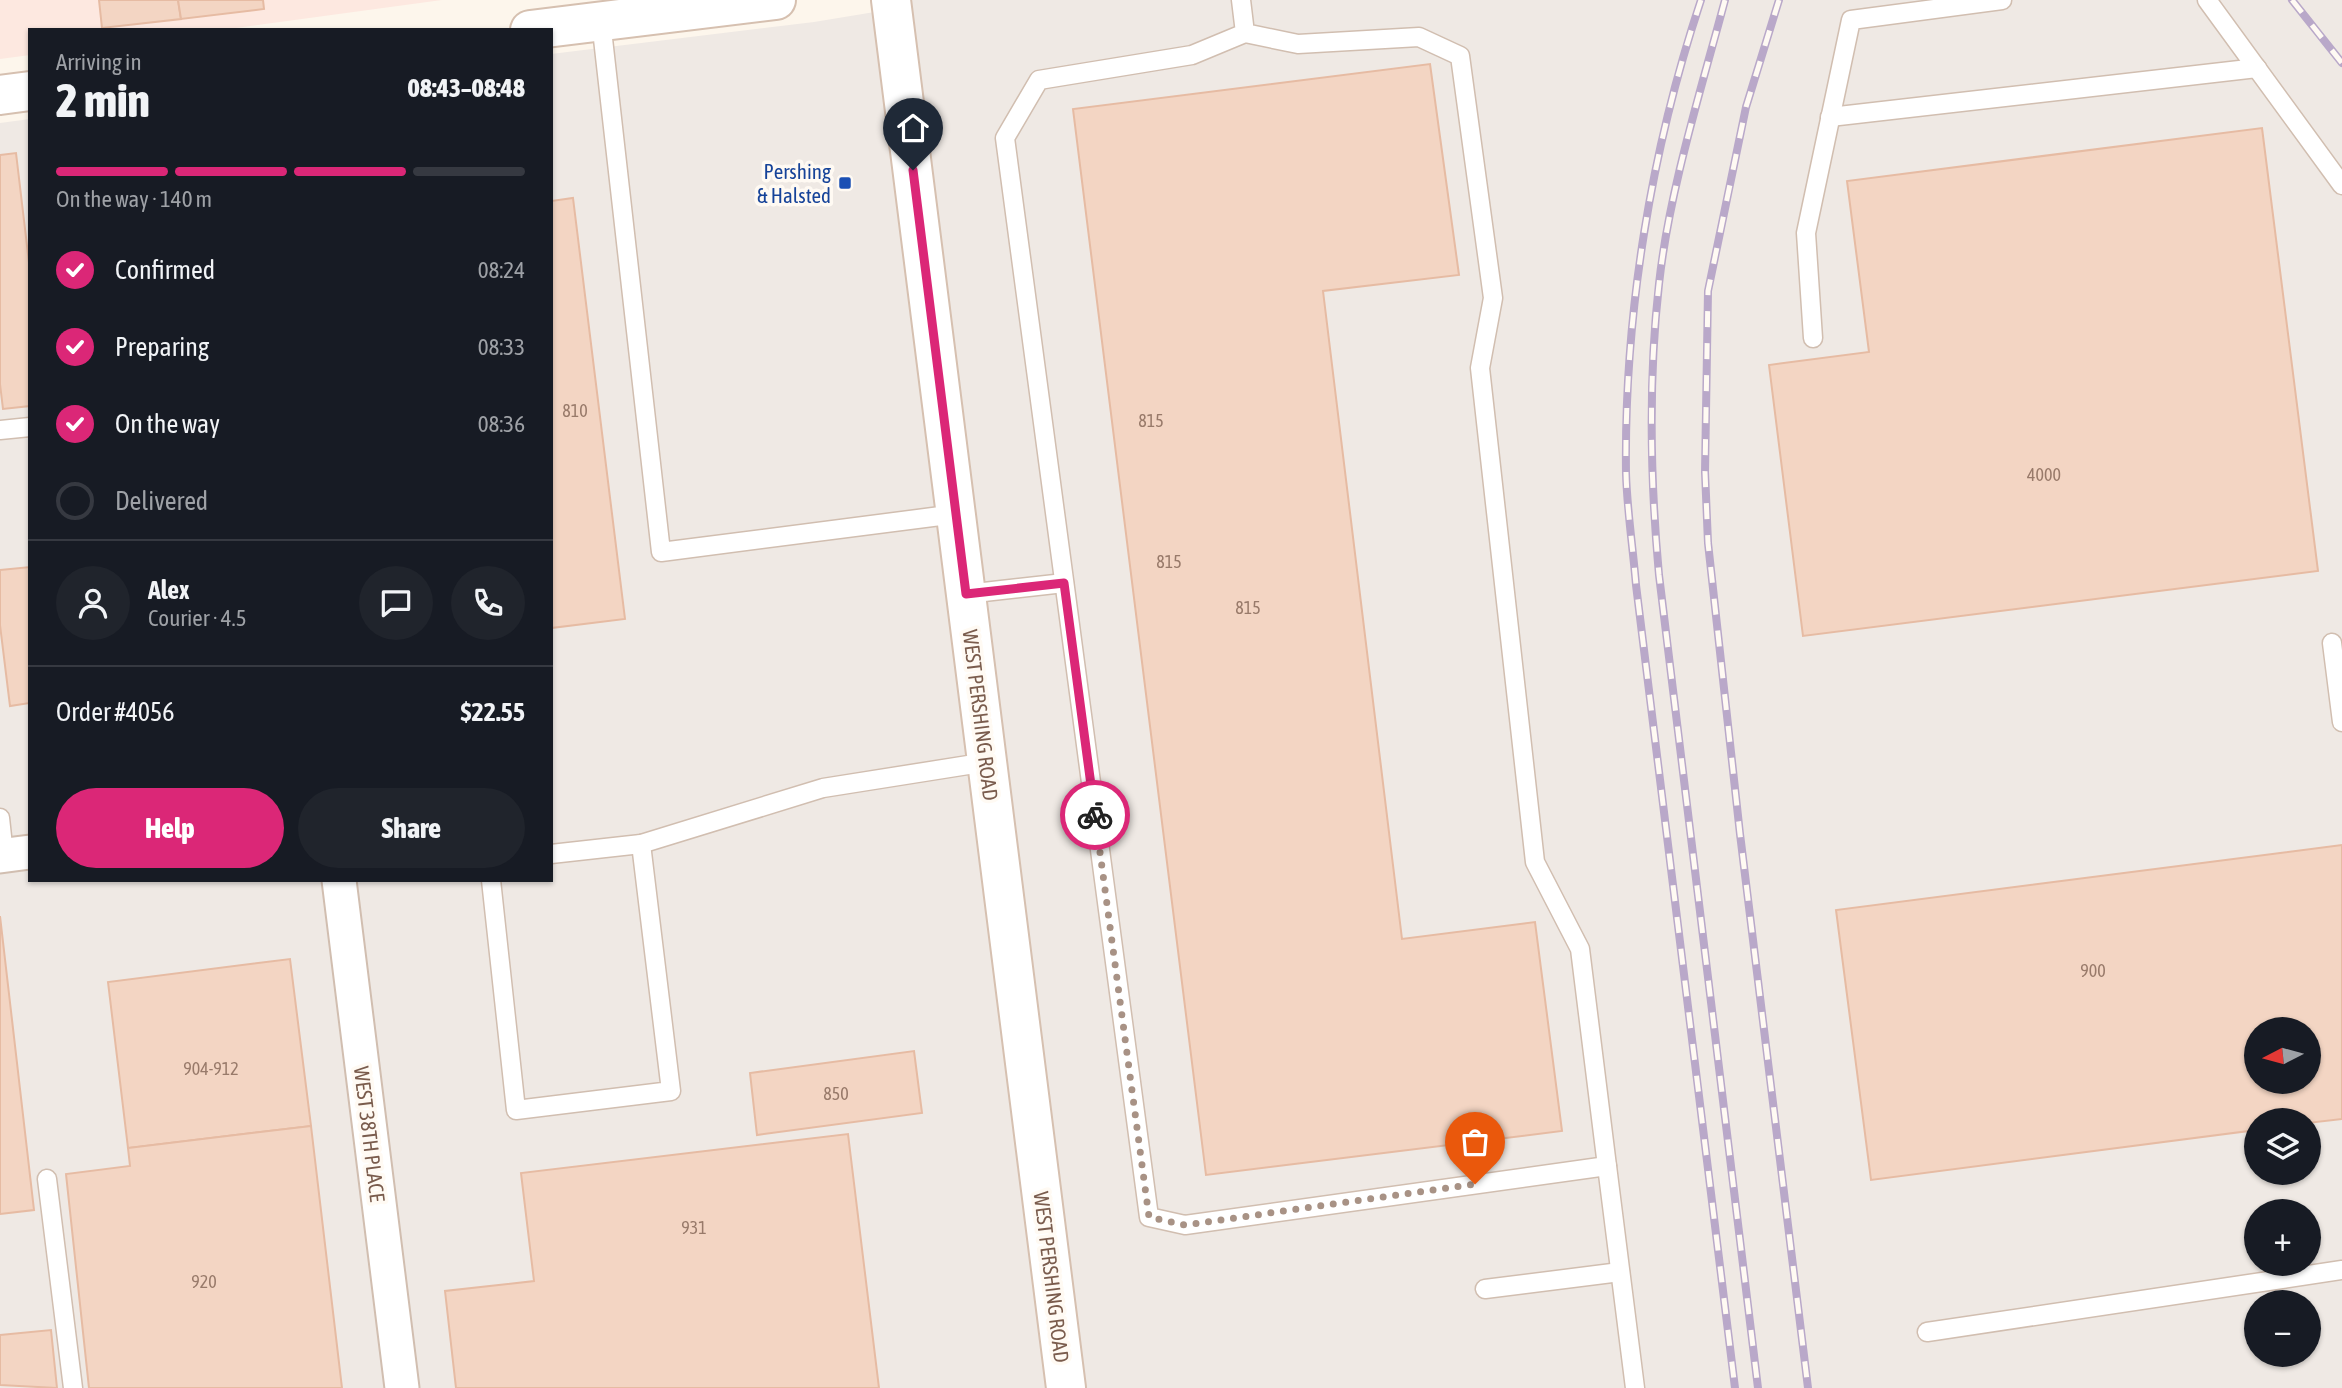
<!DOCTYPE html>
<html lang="en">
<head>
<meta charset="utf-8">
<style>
	:root { --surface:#171b24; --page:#20242c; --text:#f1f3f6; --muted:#9ea1a6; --line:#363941; --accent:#db2777 }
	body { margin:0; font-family:"Asap Condensed",sans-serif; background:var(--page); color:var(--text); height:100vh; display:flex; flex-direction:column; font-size:26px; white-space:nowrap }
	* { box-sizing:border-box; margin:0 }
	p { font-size:23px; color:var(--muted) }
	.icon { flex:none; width:38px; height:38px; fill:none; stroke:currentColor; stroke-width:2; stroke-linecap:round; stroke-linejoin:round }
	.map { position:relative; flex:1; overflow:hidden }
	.details { position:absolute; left:28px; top:28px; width:525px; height:854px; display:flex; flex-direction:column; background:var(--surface); border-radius:0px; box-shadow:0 2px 5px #0004 }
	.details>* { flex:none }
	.needle { width:46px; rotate:264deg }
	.buttons { position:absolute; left:2244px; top:1017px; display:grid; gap:14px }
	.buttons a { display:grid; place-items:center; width:77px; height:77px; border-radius:50%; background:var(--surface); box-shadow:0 2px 5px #0004; font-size:35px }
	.pin { position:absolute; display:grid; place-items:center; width:60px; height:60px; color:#fff; margin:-72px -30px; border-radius:50% 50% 50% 0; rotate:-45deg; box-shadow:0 0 7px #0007 }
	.pin .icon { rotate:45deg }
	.courier { position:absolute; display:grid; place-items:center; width:70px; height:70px; margin:-35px; border:5px solid #db2777; border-radius:50%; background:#fff; color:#222; box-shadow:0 2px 9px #0007 }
	.head em { font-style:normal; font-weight:800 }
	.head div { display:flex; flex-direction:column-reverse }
	.head { display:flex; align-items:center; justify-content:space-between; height:119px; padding:0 28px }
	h1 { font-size:46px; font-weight:800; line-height:52px }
	.bar { display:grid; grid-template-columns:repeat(4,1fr); gap:10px 7px; align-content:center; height:84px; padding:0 28px }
	.bar i { height:9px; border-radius:5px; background:var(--line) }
	.bar .on { background:var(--accent) }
	.bar p { grid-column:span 4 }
	.line { display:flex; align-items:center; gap:18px; padding:0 28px; border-top:2px solid var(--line) }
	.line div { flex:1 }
	.round { display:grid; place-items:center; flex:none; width:74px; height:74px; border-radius:37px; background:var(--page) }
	ol { padding:0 28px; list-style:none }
	li { display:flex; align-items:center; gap:21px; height:77px }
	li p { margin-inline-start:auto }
	li .icon { padding:7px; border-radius:50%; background:var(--accent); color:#fff; stroke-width:4 }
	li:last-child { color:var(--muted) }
	li i { width:38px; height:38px; border:4px solid var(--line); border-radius:50% }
	.button { display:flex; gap:14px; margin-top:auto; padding:14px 28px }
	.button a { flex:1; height:80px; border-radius:42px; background:var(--accent); color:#fff; font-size:28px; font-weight:800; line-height:80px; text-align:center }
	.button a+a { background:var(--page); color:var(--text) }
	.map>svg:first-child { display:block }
	.commercial { fill:#fde8e0 }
	.industrial { fill:#efe9e4; fill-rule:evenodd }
	.building { fill:#f3d5c3; stroke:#e6bba3; stroke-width:2; fill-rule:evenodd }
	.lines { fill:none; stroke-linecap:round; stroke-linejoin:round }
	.lane-casing { stroke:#d1beb0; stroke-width:21 }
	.street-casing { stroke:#d1beb0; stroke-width:37 }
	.secondary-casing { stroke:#d6c0b0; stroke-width:42 }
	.lane { stroke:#fff; stroke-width:18 }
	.street { stroke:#fff; stroke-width:33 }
	.secondary { stroke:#fff; stroke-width:38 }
	.rail-casing { stroke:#b9a8c9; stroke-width:8 }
	.rail { stroke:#fffaf3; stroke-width:5; stroke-dasharray:16; stroke-linecap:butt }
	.done { stroke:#a89285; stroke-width:7; stroke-dasharray:0 12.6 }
	.route { stroke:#db2777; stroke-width:9 }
	.transit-dot { fill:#1a4fb4; stroke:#fffaf3; stroke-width:2.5 }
	.labels { text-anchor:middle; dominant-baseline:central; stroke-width:7; stroke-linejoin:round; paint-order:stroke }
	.number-label { font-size:18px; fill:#987a6a }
	.transit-label { font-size:21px; fill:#164399; stroke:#fffaf3; text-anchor:end }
	.street-label { font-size:21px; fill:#7a5c4d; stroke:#fffaf3 }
</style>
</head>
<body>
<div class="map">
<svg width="2342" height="1388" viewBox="0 0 2342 1388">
	<rect width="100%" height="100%" fill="#fdf6ec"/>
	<path class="commercial" d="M0,0H442L221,30H30V55L0,59Z"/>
	<path class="industrial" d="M911,0H2342V1388H0V123L30,119V880H551V54L814,22L911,6ZM2256,1029H2308V1082H2256ZM2256,1120H2308V1172H2256ZM2256,1211H2308V1264H2256ZM2256,1302H2308V1354H2256Z"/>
	<g class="building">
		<path d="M99,0H178L181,19L102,28Z"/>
		<path d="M178,0H263L264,9L181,19Z"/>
		<path d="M1430,64L1459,275L1323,291L1402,939L1535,922L1562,1131L1206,1175L1073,109Z"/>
		<path d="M2262,128L2318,571L1803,636L1769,365L1869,352L1847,181Z"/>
		<path d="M16,153L30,271V406L3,409L0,384V155Z"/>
		<path d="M573,198L625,619L551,628V201Z"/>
		<path d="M30,567V703L10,706L0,625V570Z"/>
		<path d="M2342,845V1119L2308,1123V1120H2256V1130L1871,1180L1836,910ZM2256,1029H2308V1082H2256Z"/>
		<path d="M0,916L34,1210L0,1214Z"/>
		<path d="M290,959L311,1126L128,1148L108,982Z"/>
		<path d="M914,1051L922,1113L757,1135L750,1073Z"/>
		<path d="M311,1126L342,1388H89L66,1174L130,1166L128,1148Z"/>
		<path d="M848,1134L879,1388H456L445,1291L534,1281L521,1173Z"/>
		<path d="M51,1330L57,1388L0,1385V1335Z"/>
	</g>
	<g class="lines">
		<defs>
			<g id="lane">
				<path d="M1241,0L1245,33L1192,55L1039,80L1005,138L1149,1217L1185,1225L1607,1166L1580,949L1535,862L1480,368L1493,298L1460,56L1419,37L1298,44L1245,33"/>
				<path d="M2207,0L2342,185"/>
				<path d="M601,21L661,552L956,514"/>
				<path d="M1830,117L2257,68"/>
				<path d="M1813,338L1806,233L1851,20L2002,0"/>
				<path d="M0,430L30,427"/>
				<path d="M966,594L1064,583"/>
				<path d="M2332,643L2342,722"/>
				<path d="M0,818L4,855"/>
				<path d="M551,854L641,844L823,788L987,762"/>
				<path d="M491,880L516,1110L671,1091L641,844"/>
				<path d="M1607,1166L1635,1388"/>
				<path d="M47,1179L73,1388"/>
				<path d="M1485,1289L1620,1272"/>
				<path d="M1927,1332L2342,1270"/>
			</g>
			<g id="street">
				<path d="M0,856L30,852"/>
				<path d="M339,880L402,1388"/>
			</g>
			<g id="secondary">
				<path d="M891,0L1066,1388"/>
				<path d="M530,30L776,0"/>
				<path d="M0,95L30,91"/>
			</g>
		</defs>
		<use href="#lane" class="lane-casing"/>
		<use href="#street" class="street-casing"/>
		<use href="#secondary" class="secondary-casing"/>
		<use href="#lane" class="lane"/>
		<use href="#street" class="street"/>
		<use href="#secondary" class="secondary"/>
		<defs>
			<g id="rail">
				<path d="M1701,0C1651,150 1624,315 1626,473C1627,510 1633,548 1636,585L1735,1388"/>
				<path d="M1725,0C1701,90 1669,191 1659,284C1648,382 1650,477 1659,575L1758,1388"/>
				<path d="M1779,0L1746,107L1708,291L1705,472L1708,543L1740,834L1808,1388"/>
				<path d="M2292,0L2342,63"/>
			</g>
		</defs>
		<use href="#rail" class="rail-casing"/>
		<use href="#rail" class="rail"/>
	</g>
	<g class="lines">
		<path class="done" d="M1095,815L1149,1217L1185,1225L1475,1184"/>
		<path class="route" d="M913,170L966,594L1064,583L1095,815"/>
	</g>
	<rect class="transit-dot" x="838" y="176" width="14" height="14" rx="3.5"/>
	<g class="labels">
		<g class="number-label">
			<text x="575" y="410">810</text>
			<text x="1151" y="420">815</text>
			<text x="2044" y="474">4000</text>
			<text x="1169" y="561">815</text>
			<text x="1248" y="607">815</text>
			<text x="2093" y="970">900</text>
			<text x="211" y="1068">904-912</text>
			<text x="836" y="1093">850</text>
			<text x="694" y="1227">931</text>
			<text x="204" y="1281">920</text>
		</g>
		<g class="transit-label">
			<text x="831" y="171">Pershing<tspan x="831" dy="24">&amp; Halsted</tspan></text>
		</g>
		<g class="street-label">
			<text transform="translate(981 715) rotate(83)">WEST PERSHING ROAD</text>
			<text transform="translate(370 1134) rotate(83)">WEST 38TH PLACE</text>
			<text transform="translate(1052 1277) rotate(83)">WEST PERSHING ROAD</text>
		</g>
	</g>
</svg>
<div class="buttons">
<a><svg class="needle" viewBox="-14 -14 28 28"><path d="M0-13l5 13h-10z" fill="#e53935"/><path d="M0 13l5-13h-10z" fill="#9ea1a6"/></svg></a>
<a><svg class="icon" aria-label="layers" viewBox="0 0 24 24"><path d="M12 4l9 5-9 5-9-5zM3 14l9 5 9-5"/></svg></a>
<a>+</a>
<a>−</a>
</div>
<div class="pin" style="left:1475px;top:1184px;background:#ea580c"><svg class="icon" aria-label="bag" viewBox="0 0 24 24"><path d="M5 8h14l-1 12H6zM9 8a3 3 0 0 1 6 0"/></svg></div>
<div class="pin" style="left:913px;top:170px;background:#1f2937"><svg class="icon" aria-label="home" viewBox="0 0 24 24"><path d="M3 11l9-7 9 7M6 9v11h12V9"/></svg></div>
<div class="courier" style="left:1095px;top:815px"><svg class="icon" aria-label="bike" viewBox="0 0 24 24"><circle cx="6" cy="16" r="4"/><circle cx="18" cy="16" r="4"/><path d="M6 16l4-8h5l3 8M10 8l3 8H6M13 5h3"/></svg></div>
<section class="details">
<div class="head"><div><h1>2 min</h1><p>Arriving in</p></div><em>08:43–08:48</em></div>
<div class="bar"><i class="on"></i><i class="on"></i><i class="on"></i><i></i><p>On the way · 140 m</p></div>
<ol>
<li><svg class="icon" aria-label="check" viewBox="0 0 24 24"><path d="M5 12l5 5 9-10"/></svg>Confirmed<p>08:24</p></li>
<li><svg class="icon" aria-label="check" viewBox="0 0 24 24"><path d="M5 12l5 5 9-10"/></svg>Preparing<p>08:33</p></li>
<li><svg class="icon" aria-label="check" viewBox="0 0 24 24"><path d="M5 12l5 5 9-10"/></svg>On the way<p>08:36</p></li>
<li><i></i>Delivered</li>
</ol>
<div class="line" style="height:126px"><a class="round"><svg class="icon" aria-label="person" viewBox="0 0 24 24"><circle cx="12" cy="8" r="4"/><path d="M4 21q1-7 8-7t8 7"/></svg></a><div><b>Alex</b><p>Courier · 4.5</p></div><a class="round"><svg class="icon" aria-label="chat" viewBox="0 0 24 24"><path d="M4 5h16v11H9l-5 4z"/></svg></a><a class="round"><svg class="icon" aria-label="phone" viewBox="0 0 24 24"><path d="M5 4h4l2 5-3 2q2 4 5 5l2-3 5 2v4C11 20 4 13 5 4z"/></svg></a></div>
<div class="line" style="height:91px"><div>Order #4056</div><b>$22.55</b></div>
<div class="button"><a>Help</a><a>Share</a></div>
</section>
</div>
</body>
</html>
